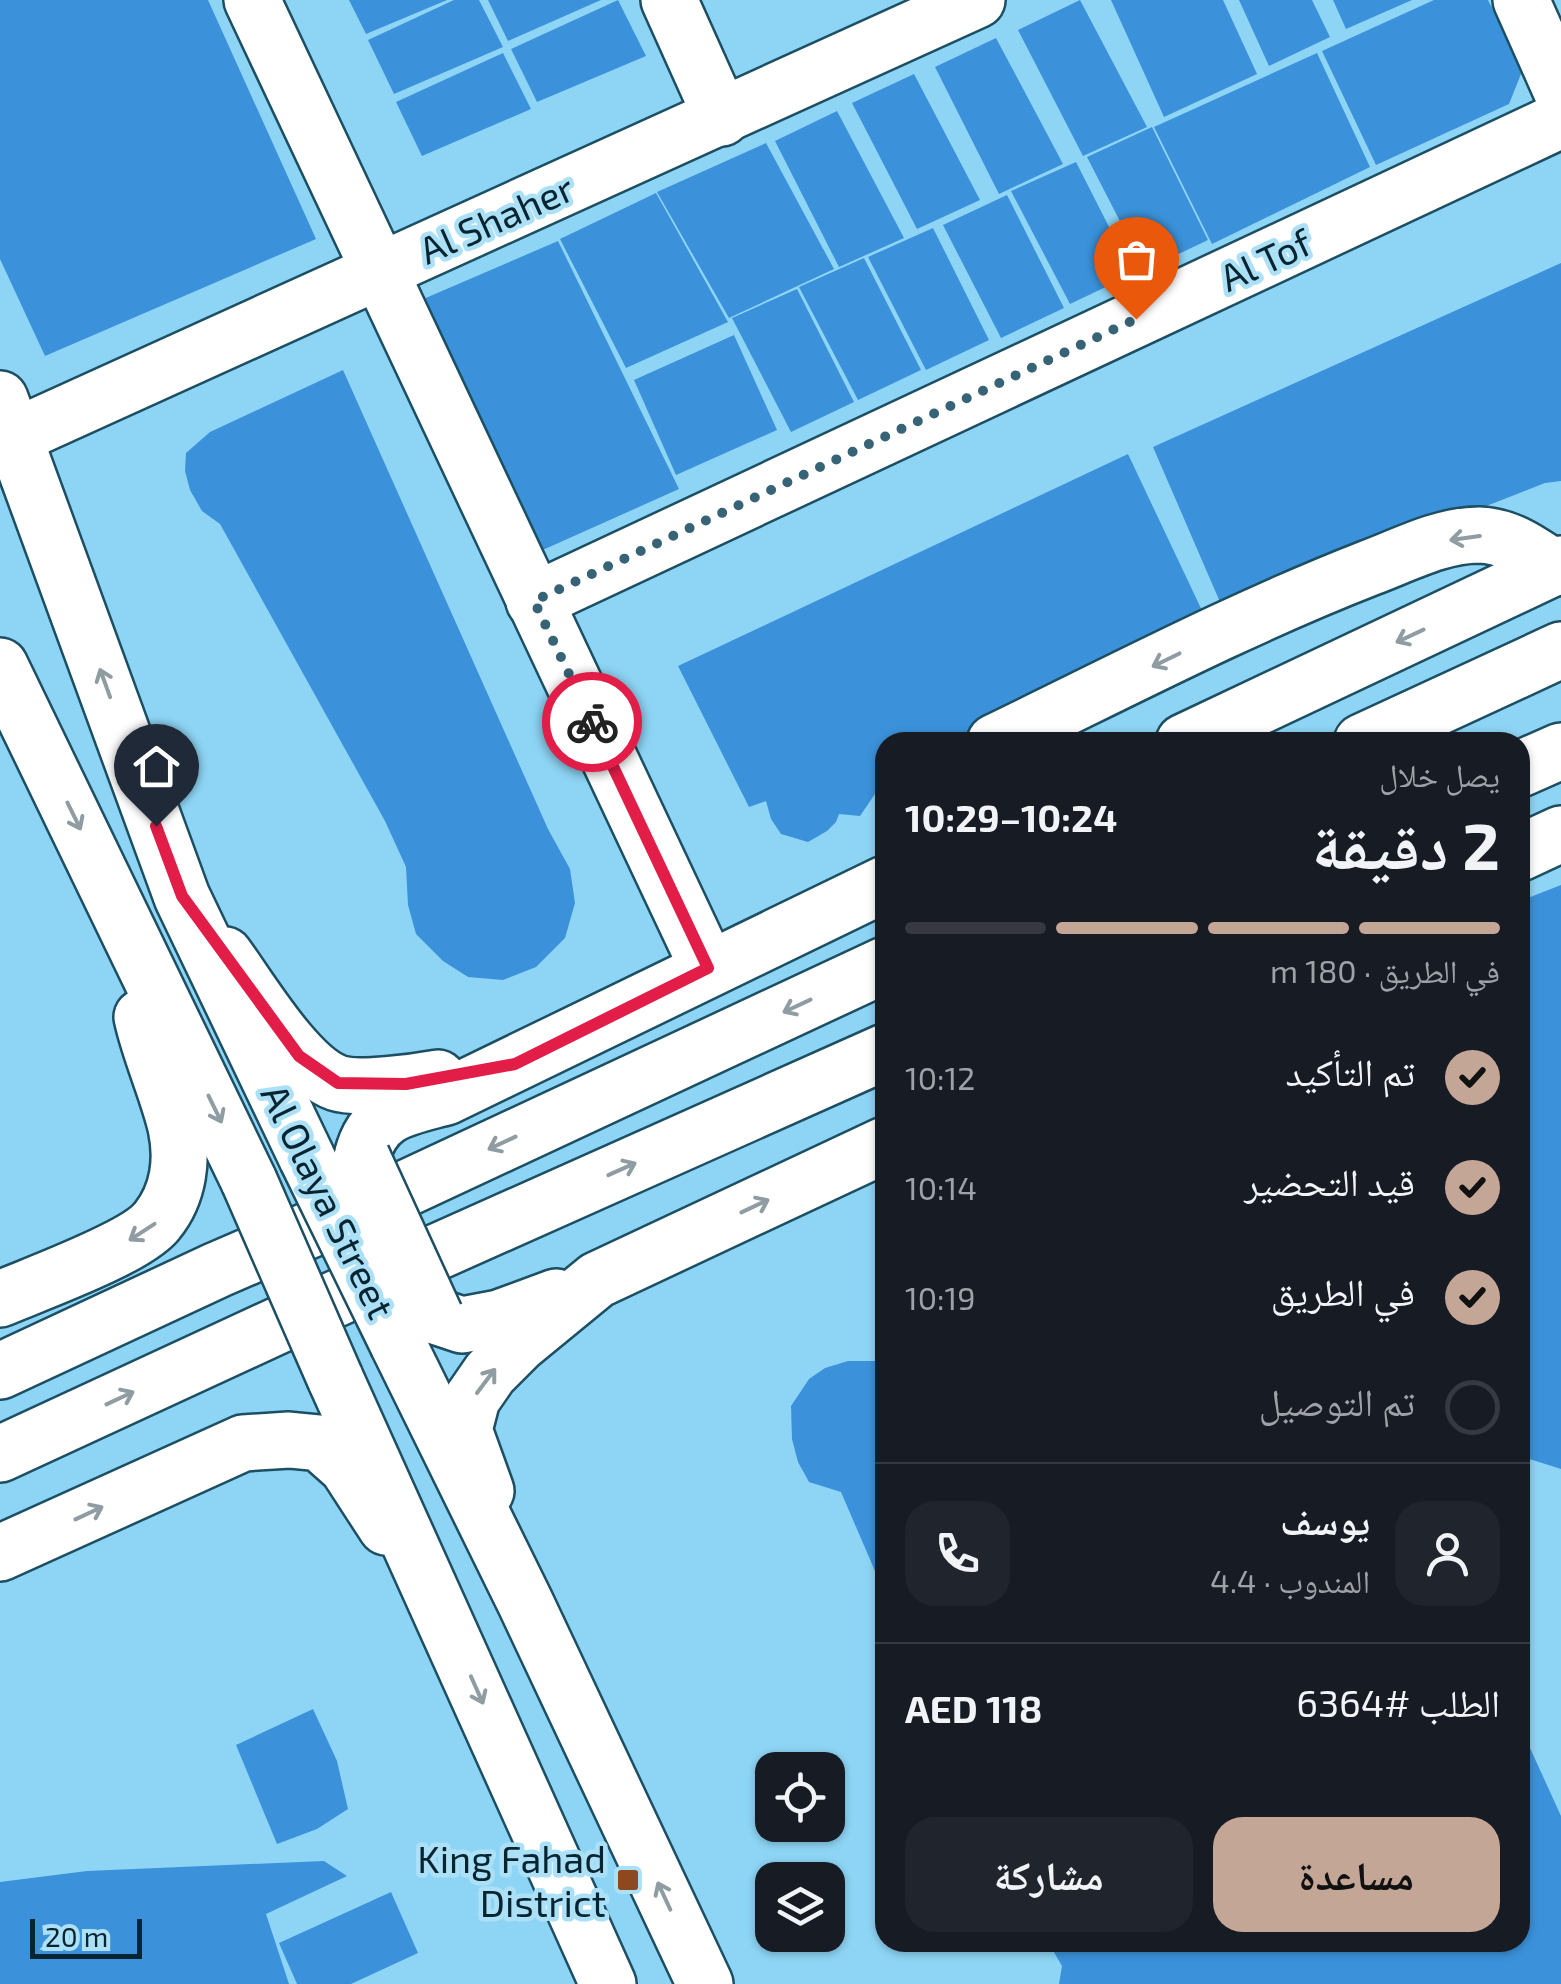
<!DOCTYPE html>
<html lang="ar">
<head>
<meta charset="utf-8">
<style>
	:root { --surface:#171b24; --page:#20242c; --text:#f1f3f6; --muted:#9ea1a6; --line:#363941; --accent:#c4a696 }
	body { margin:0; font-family:"Exo 2","Noto Naskh Arabic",sans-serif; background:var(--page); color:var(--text); direction:rtl; height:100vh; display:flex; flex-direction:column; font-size:38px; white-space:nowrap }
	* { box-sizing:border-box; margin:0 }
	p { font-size:32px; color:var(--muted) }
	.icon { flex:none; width:55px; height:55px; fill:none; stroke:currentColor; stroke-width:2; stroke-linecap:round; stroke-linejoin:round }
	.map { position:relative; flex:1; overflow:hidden; direction:ltr }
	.sheet { position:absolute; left:875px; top:732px; width:655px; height:1220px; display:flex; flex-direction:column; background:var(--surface); border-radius:30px; box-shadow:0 2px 8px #0004; direction:rtl }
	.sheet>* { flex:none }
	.controls { position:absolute; left:755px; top:1752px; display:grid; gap:20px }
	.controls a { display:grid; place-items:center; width:90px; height:90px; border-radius:20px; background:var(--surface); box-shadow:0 2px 8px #0004; font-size:50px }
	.scale { position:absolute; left:30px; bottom:25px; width:112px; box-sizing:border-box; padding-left:10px; border:5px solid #062531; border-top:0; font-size:28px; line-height:35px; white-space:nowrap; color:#062531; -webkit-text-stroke:8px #ace0f7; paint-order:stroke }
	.pin { position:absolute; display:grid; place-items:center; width:85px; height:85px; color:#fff; margin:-102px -42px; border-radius:50% 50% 50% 0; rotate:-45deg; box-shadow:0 0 10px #0007 }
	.pin .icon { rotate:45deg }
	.courier { position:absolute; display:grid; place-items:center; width:100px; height:100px; margin:-50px; border:8px solid #e11d48; border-radius:50%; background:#fff; color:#222; box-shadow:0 2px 12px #0007 }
	.overview em { font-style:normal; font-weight:700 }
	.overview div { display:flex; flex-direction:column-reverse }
	.overview { display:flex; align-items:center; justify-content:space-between; height:170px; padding:0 30px }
	h1 { font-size:65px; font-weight:700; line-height:75px }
	.bar { display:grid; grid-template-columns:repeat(4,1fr); gap:15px 10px; align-content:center; height:120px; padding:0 30px }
	.bar i { height:12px; border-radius:8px; background:var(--line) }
	.bar .selected { background:var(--accent) }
	.bar p { grid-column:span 4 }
	.line { display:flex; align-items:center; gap:25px; padding:0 30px; border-top:2px solid var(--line) }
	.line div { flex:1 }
	.round { display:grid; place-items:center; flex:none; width:105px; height:105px; border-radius:30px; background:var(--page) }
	ol { padding:0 30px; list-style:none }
	li { display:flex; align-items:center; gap:30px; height:110px }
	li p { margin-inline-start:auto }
	li .icon { padding:10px; border-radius:50%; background:var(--accent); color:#111; stroke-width:4 }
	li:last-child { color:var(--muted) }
	li i { width:55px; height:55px; border:5px solid var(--line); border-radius:50% }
	.action { display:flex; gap:20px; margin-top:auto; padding:20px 30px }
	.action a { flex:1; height:115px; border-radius:30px; background:var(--accent); color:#111; font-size:40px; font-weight:700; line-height:115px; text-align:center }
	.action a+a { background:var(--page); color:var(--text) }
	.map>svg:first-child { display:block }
	.building { fill:#3b92da }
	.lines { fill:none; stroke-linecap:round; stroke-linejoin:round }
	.minor-casing { stroke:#1c4f63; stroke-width:60 }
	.major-casing { stroke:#1c4f63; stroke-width:60 }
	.minor { stroke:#fff; stroke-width:55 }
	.major { stroke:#fff; stroke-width:55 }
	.minor-bridge-casing { stroke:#1c4f63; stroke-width:60; stroke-linecap:butt }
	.major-bridge-casing { stroke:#1c4f63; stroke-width:60; stroke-linecap:butt }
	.minor-bridge { stroke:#fff; stroke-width:55 }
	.major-bridge { stroke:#fff; stroke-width:55 }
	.oneway { stroke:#8f9da2 }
	.done { stroke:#366376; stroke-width:10; stroke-dasharray:0 18 }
	.route { stroke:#e11d48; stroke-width:12 }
	.poi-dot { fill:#8e4820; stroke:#ace0f7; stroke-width:4 }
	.labels { text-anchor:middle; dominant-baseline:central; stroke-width:9; stroke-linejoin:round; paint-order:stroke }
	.street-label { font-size:38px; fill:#062531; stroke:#ace0f7 }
	.poi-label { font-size:38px; fill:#062531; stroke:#ace0f7; text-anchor:end }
</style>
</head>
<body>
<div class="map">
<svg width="1561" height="1984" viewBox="0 0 1561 1984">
	<rect width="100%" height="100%" fill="#8ed5f5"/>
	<g class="building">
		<path d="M0,0H208L316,239L45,356L0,259Z"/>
		<path d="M349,0H447L366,34Z"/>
		<path d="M454,0H479L503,47L394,94L368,40Z"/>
		<path d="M488,0H601L508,41Z"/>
		<path d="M618,0L646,56L537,102L511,49Z"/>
		<path d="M1080,0L1147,127L1083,156L1018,30Z"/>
		<path d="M1111,0H1223L1257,74L1164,117Z"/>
		<path d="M1239,0H1312L1330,37L1269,66Z"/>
		<path d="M1333,0H1412L1346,29Z"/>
		<path d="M1434,0H1488L1523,69L1509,104L1376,165L1322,51Z"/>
		<path d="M996,38L1063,164L999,194L935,67Z"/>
		<path d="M503,53L531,109L422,156L396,102Z"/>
		<path d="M1317,53L1370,167L1212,244L1154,127Z"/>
		<path d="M914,74L980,200L917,229L852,103Z"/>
		<path d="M837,111L904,238L839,267L775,141Z"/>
		<path d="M1152,127L1208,240L1145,270L1087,157Z"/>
		<path d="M766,143L834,269L729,318L657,192Z"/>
		<path d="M1076,162L1133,274L1070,304L1011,191Z"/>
		<path d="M656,193L728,322L626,368L560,239Z"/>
		<path d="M1007,195L1064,308L1001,338L943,225Z"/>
		<path d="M933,228L989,340L926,370L868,257Z"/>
		<path d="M558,241L679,489L536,553L421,300Z"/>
		<path d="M864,258L921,370L858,400L799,287Z"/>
		<path d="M1561,263V481L1545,483L1223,609L1153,447Z"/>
		<path d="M797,289L854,402L791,432L732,318Z"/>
		<path d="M734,335L777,430L676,475L634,380Z"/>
		<path d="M343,370L548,829L570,869L575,903L565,938L536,967L503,980L468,977L443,961L416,934L408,905L406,867L385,821L220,524L202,511L190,490L185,471L186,453L210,432Z"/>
		<path d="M1128,454L1206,619L972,742H885V788L875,794L860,816L839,814L836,822L827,831L808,842L781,834L771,819L766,801L749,807L678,666Z"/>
		<path d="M1561,885V1469L1520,1456V901Z"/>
		<path d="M848,1361H876L885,1367V1625L880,1621L879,1605L881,1585L841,1492L809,1482L798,1462L792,1439L791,1406L809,1379L825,1368Z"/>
		<path d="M313,1709L337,1761L348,1809L317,1829L277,1844L236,1745Z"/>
		<path d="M1520,1726L1561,1816V1984H1059L1062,1966L1048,1942H1520Z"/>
		<path d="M324,1861L347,1876L266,1914L289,1984H0V1882L87,1871Z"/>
		<path d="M391,1892L418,1953L351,1984H297L279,1943Z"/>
	</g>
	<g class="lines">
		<defs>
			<g id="minor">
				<path d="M252,0L708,968"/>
				<path d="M669,0L722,118"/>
				<path d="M1521,0L1561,90"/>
				<path d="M16,436L977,0"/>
				<path d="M534,601L1561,120"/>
				<path d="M995,742C1119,682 1241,618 1369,568C1404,555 1441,535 1479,535C1509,536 1530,552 1554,568"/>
				<path d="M1184,742L1561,564"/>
				<path d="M1520,853L1561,834"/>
				<path d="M225,955C250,989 297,1069 337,1083C358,1090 416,1082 438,1078"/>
				<path d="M362,1157C373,1111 405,1108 446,1097L885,884"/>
				<path d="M435,1316L462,1325L499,1318L556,1297"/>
				<path d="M486,1491L464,1430L472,1399L490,1373L519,1344L597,1280L885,1145"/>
				<path d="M0,1553L243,1443L289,1440L320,1443L347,1467L386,1527"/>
			</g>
			<g id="major">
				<path d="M0,399L182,897L307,1158"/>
				<path d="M0,666L249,1181"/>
				<path d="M1362,742L1561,650"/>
				<path d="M1520,769L1561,751"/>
				<path d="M0,1299C35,1284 136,1248 157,1221C179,1194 183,1159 176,1127C167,1089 150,1054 142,1017"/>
				<path d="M398,1344L525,1602L705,1984"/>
				<path d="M0,1371L217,1270L409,1187L885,965"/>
				<path d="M335,1378L608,1984"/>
				<path d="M0,1454L437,1252L885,1052"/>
			</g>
		</defs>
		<use href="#minor" class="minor-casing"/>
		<use href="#major" class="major-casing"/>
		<use href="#minor" class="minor"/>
		<use href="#major" class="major"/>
		<defs>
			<path id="minor-bridge" d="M362,1157L435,1316"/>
			<g id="major-bridge">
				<path d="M307,1158L398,1344"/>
				<path d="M249,1181L335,1378"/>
			</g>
		</defs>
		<use href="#minor-bridge" class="minor-bridge-casing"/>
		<use href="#major-bridge" class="major-bridge-casing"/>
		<use href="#minor-bridge" class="minor-bridge"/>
		<use href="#major-bridge" class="major-bridge"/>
	</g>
	<defs><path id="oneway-shaft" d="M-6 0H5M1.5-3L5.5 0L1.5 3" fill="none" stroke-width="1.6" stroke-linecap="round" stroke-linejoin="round" transform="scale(2.5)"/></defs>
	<g class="oneway">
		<use href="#oneway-shaft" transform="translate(1465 538) rotate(172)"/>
		<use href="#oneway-shaft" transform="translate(1410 636) rotate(155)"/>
		<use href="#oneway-shaft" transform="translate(1166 660) rotate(154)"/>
		<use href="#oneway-shaft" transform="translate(105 683) rotate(-110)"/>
		<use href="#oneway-shaft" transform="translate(74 816) rotate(64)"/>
		<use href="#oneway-shaft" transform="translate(797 1006) rotate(155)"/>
		<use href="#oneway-shaft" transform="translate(215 1109) rotate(64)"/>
		<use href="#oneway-shaft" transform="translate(502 1143) rotate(155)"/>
		<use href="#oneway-shaft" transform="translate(622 1169) rotate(-24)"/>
		<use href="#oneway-shaft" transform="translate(755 1206) rotate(-25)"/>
		<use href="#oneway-shaft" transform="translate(142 1232) rotate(147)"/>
		<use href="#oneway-shaft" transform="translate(486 1381) rotate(-53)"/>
		<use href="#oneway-shaft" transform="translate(120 1398) rotate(-25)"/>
		<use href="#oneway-shaft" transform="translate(89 1513) rotate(-25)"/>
		<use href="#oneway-shaft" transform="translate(477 1690) rotate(66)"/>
		<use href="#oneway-shaft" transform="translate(664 1896) rotate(-115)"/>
	</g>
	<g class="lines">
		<path class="done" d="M592,722L534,601L1136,319"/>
		<path class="route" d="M156,826L182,896L299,1056L338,1083L406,1084L515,1064L708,968L592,722"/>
	</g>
	<rect class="poi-dot" x="616" y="1868" width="24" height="24" rx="5"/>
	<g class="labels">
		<g class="street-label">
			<text transform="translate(496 218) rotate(-24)">Al Shaher</text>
			<text transform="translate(1265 259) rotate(-25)">Al Tof</text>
			<text transform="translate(329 1201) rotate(64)">Al Olaya Street</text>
		</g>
		<g class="poi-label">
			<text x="606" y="1858">King Fahad<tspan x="606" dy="44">District</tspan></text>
		</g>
	</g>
</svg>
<div class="controls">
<a><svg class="icon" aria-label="locate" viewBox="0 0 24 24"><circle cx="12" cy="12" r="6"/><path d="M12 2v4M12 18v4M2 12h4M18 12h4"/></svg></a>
<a><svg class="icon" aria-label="layers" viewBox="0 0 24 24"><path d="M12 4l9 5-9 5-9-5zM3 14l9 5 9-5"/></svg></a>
</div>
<div class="scale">20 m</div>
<div class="pin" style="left:1136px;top:319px;background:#ea580c"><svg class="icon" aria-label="bag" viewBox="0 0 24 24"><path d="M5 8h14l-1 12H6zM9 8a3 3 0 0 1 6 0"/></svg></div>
<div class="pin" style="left:156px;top:826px;background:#1f2937"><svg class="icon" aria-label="home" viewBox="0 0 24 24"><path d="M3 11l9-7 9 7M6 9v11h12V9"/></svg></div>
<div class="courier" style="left:592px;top:722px"><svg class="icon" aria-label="bike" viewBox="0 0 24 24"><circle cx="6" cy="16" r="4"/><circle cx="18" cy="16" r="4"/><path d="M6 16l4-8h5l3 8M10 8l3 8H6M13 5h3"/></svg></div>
<section class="sheet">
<div class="overview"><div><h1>2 دقيقة</h1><p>يصل خلال</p></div><em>10:24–10:29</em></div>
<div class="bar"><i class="selected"></i><i class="selected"></i><i class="selected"></i><i></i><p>في الطريق · 180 m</p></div>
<ol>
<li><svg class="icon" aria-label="check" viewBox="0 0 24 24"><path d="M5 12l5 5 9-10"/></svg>تم التأكيد<p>10:12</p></li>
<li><svg class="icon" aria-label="check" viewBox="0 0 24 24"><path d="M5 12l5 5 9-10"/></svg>قيد التحضير<p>10:14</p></li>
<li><svg class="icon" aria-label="check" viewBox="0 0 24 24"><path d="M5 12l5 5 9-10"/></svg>في الطريق<p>10:19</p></li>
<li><i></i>تم التوصيل</li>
</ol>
<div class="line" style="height:180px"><a class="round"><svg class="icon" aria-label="person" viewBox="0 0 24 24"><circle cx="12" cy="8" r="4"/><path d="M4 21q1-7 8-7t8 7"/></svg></a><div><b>يوسف</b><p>المندوب · 4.4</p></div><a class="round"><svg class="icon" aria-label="phone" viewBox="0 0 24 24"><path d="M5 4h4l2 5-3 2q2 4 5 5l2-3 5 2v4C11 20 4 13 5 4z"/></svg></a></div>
<div class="line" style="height:130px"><div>الطلب #6364</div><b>AED 118</b></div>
<div class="action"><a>مساعدة</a><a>مشاركة</a></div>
</section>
</div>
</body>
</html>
